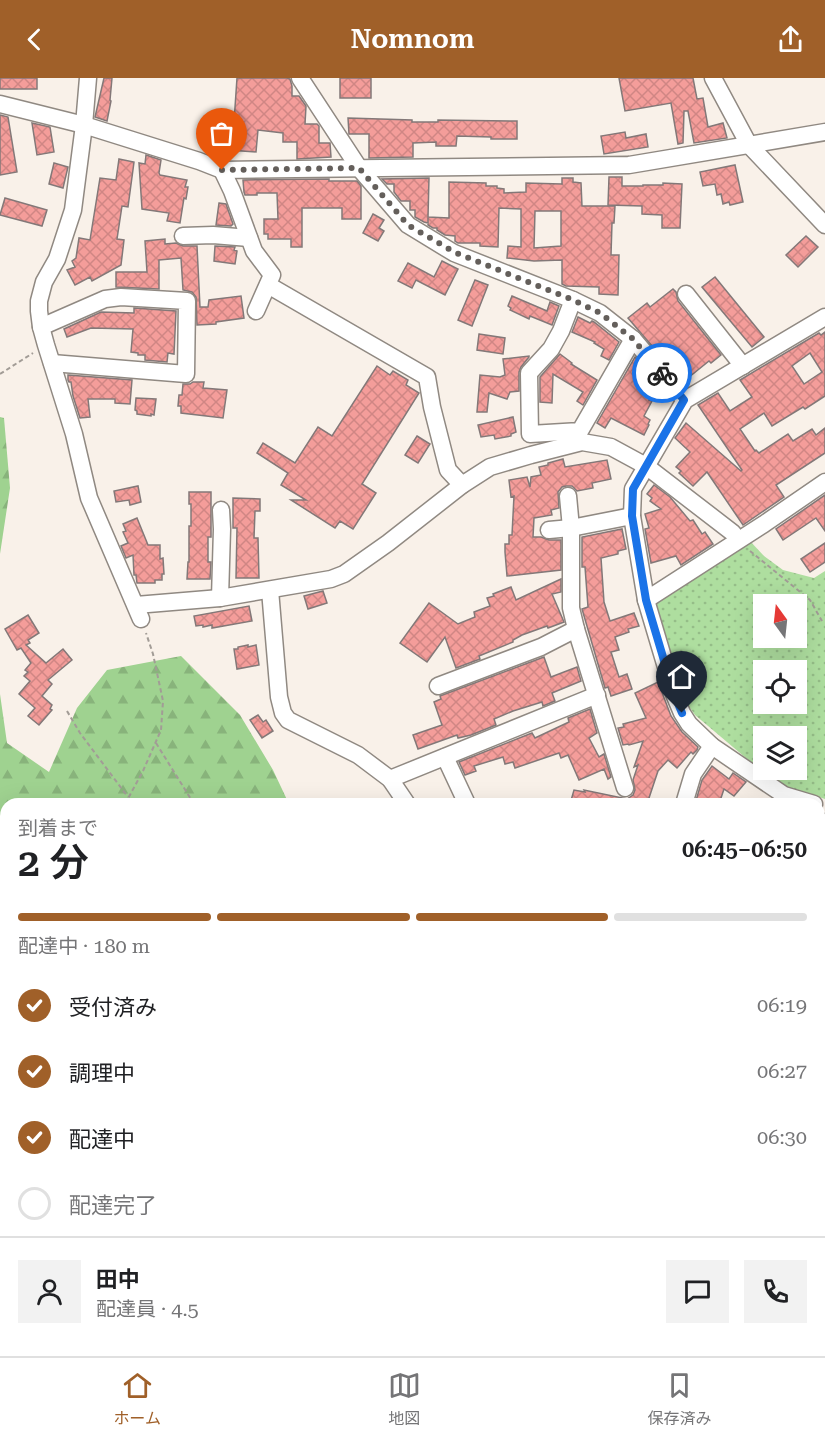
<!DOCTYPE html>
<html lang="ja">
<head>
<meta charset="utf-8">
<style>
	:root { --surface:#fff; --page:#f2f2f2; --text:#202124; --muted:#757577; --line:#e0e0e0; --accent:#a06029 }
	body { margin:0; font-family:"Roboto Serif","Noto Sans JP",serif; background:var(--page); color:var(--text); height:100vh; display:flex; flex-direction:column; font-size:22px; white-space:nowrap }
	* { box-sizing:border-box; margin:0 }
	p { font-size:20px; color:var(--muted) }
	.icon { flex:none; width:33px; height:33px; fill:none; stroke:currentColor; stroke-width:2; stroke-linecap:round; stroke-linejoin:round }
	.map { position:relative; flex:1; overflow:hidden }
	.panel { position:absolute; left:0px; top:720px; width:825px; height:558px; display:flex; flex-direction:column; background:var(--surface); border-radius:18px 18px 0 0; box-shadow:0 6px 24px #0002 }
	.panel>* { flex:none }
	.needle { width:39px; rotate:345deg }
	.fabs { position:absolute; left:753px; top:516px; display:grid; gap:12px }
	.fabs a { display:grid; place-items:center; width:54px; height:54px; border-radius:0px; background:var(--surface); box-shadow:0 6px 24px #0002; font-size:30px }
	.pin { position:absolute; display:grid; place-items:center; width:51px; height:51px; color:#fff; margin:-62px -26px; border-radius:50% 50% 50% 0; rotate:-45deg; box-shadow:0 0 6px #0007 }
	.pin .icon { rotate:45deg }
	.courier { position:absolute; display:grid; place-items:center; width:60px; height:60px; margin:-30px; border:4px solid #1a73e8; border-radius:50%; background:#fff; color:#222; box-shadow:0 2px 8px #0007 }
	.overview em { font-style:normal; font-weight:600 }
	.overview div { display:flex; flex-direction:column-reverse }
	.overview { display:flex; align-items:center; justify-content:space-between; height:102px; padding:0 18px }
	h1 { font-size:39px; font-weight:600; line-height:45px }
	.bar { display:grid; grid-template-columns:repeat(4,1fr); gap:9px 6px; align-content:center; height:72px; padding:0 18px }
	.bar i { height:8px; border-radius:4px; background:var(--line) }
	.bar .active { background:var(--accent) }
	.bar p { grid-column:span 4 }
	.line { display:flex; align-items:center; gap:15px; padding:0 18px; border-top:2px solid var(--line) }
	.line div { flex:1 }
	.round { display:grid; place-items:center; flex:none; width:63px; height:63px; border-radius:0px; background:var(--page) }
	ol { padding:0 18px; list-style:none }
	li { display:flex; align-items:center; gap:18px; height:66px }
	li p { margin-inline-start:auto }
	li .icon { padding:6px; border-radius:50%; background:var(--accent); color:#fff; stroke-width:4 }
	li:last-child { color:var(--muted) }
	li i { width:33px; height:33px; border:3px solid var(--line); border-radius:50% }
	header { display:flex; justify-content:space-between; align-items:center; height:78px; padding:0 18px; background:var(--accent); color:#fff; font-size:27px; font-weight:600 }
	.dock { display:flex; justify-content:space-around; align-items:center; height:84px; border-top:2px solid var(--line); background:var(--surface); font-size:16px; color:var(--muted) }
	.dock a { display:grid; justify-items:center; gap:3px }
	.dock .active { color:var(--accent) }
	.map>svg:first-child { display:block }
	.green { fill:url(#green-dots); fill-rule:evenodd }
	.forest { fill:url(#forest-firs) }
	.building { fill:url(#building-cross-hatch); stroke:#837878; stroke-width:1.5; fill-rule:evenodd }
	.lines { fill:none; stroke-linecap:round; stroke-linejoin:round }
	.minor-casing { stroke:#908982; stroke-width:19 }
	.path { stroke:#a29c96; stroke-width:2; stroke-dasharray:4.5 3; stroke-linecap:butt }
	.minor { stroke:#fff; stroke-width:16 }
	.done { stroke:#645f5b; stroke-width:6; stroke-dasharray:0 10.8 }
	.route { stroke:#1a73e8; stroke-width:8 }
</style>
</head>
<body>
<header><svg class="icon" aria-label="back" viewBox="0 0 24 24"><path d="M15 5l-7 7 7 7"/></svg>Nomnom<svg class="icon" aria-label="share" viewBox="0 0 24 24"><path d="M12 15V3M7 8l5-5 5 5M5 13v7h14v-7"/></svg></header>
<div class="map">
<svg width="825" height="1278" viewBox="0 0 825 1278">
	<defs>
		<pattern id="green-dots" width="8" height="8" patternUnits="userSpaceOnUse" patternTransform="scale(1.5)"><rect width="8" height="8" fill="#aede9f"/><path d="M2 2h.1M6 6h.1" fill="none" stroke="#95bd88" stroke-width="1.8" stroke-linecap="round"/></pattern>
		<pattern id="forest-firs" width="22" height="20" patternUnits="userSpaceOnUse" patternTransform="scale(1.5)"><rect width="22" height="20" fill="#9fd290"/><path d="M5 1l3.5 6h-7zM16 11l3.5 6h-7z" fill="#88b37b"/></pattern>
		<pattern id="building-cross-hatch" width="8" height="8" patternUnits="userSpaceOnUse" patternTransform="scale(1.5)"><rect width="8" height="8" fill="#f49d9a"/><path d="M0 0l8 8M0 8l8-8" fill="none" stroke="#d08684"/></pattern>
	</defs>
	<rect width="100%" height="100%" fill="#f9f1e9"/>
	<path class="green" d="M749,462L764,478L783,492L814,500L825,493V721L787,709L759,691L695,637L685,623L655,531L656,523ZM764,526H796V560H764ZM764,592H796V626H764ZM764,658H796V692H764Z"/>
	<g class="forest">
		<path d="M0,339L4,340L10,410L0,476Z"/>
		<path d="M181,578L240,637L273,692L289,726H6V963L0,961V616L7,665L49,694L77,630L107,592Z"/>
		<path d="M6,1073V1211L0,1200V1075Z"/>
		<path d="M44,1272H342L348,1278H48Z"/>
		<path d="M590,1272H818L825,1276V1278H601Z"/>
	</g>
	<g class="building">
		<rect x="0" y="0" width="37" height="11"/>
		<path d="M104,0H112L110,22L111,23L107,43L95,39Z"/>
		<path d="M237,0H287L290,1L292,8V18H299L306,28L305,46H317L319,48V65H330L331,79L297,81V64H283V55L258,52L256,74L228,72L229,55H232L234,44Z"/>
		<rect x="340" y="0" width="31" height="20"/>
		<path d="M619,0H693L697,21L703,20L708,49L723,45L727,60L694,65L688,33H684L683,65L678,66L671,25L625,33Z"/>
		<path d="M0,37L8,39L17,94L0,97Z"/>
		<path d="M348,40L412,42V44H438V42L517,43V61H491V59L457,58L456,68H436V64L413,65V79L369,80V56H349Z"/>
		<path d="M32,45L50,49L54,74L37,77Z"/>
		<path d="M625,54L626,60L646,56L648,69L604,76L601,58Z"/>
		<path d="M146,77L161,82L159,95L160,97L187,102L185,109H188L186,121L184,120L180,145L167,143L169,135L142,131L139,85L145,86Z"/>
		<path d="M119,81L134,84L128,129L122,128L117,161L124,162L121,187L92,203L90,199L75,207L67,192L75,189L72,183L76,180L79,160L90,162L100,100L116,102Z"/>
		<path d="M54,85L68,89L63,110L49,106Z"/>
		<path d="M735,87L743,124L730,127L729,124L723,126L721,116L717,117L715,106L703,108L700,94Z"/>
		<path d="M609,99H622V108H643V107H663V105L682,106L680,150H662V137L642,136V128L608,127Z"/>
		<path d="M429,100L428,139L449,140V104L486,105V108H497V110L504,111V115L526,114V105L562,106V100H573V104L581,105L582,128H615L614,145H612L611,177H619L618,217L599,216V209L566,208L562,206V182L534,183L507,180L508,168L521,169V131L499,130L498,169L480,168V165H458L455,163V158L445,157L437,152V150H433L428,147V140V145L424,144L415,139V132H410V123H401L394,114V106H387L382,101ZM535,133H561V168L534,170Z"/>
		<path d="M329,101V103H357L361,108V141H342V130H302V169H291V161H268V156H264V141H278L277,115H257V117H245L244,114L243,102Z"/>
		<path d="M5,120L47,132L42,148L0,137Z"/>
		<path d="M219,125L226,126L233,146L231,148L216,147Z"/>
		<path d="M373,136L384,142L379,150L384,153L378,163L363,155Z"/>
		<path d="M806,158L818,169L798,189L786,177Z"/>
		<path d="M165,161V166L176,165L183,168H197L200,229H208L209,222L241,218L244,240L216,244V246L197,247L196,219L192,214L183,212L181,180L159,182V211L116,209V194H147L145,163Z"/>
		<path d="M215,168L235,169L234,172L237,173L235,186L214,183Z"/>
		<path d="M442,183L458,191L445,217L416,202L412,210L398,203L408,185L434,199Z"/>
		<path d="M715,199L764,259L752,269L702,209Z"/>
		<path d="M475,202L488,207L472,248L458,242Z"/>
		<path d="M673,211L676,214L678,223L721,277L711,285L709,283L683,304L628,240L647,225L650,229Z"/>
		<path d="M512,218L547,233L550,224L559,228L552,247L530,238L529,241L510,232L511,230L508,228Z"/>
		<path d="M134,230L176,233L174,276L168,275L167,284L145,282V277H138V275L131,274L133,251L91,250L67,259L64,251L101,234L134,235Z"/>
		<path d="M578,239L590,245L592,243L594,244L619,264L609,282L601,278L604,271L594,265L595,264L572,254Z"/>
		<path d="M825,254V318L805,331L803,329L772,348L764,335L740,351L755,373L756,372L759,375L788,356L793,363L812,351L816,357L825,350V375L776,407L784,419L743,447L707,394L693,408L679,395L681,393L676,389L690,374L675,360L686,345L741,393L742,392L698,327L718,315L730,333L752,319L740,302L819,255L821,257ZM810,275L822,294L804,306L792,288Z"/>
		<path d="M479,256L505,260L503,276L477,272Z"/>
		<path d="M560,276L572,285L571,286L597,302L583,327L577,323L583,314L553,296L552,325L540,324V299Z"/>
		<path d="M529,278V279L521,289L519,294V313L510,314L507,321L489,315L487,334H477L480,297L500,299L505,297L503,281Z"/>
		<path d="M635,279L639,284L637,287L646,293L652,300L649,307L656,310L649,322L652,323L644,338L650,342L648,346L649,347L644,357L611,340L605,350L597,345Z"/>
		<path d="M377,288L390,297L393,293L408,302L406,307L419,315L362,406L376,415L353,451L340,443L335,450L291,422H306L281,407L288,395L257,375L263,365L295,385L318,349L332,358Z"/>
		<path d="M68,297L132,302L130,326L115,325V321H88L90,339L80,340L73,318L71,304H69L68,302Z"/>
		<path d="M193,304H204L203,310L227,312L223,340L181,335V328H178L179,317H182L183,306H190Z"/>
		<path d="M136,320L156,321L154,337L151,336V338L137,336V333L135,332Z"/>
		<path d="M513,339L516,354L511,356V358L495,361L494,357L481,359L478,347Z"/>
		<path d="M417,358L430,366L418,385L405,377Z"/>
		<path d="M563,381L565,389L607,382L611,401L592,405L593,410L577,413L572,408H566L562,409L558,414L559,430L551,432L552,437L534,440L533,459H541L549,462H561V492L507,498L505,474V466H509V457H512L514,418L511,419L509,402L527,399L530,409L531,399L541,397L539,389L548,387V385Z"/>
		<path d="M654,407L670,419L690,443L693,442L702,456L705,454L713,466L681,487L676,478L651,485L645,451L649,450L645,436L661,431L650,423L652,420L647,416Z"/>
		<path d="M138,408L141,424L130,427L129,422L116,424L114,413Z"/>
		<path d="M189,414H211V459H208V484H211L210,501H187L188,484H189V448H191V426H189Z"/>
		<path d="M825,417V453L816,440L783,462L776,451Z"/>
		<path d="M233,420L260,421V433H255L254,460H258L259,500H236L237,450H233Z"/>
		<path d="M137,440L148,467H160V481L163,480L164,496H162V502H155V505H137L136,497H134L133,477L126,480L121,468L128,465L123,454L126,453L123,446Z"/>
		<path d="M622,451L626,471L618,473V476L601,480L604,524L610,543L634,535L639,548L628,551L629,554L615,559L619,572L611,574L619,599L627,596L632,611L611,618L608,609L605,610L582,531L588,529L585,489H582V459Z"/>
		<path d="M825,465V484L810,494L801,481Z"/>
		<path d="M561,501V514L552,516L564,544L548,550L547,548L522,557L513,562V564L479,578L480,581L456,590L445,559L427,584L400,565L429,525L458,546L475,539L474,534L490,528L487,520L494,518L493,516L511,509L516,522Z"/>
		<path d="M323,513L327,525L308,531L304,518Z"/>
		<path d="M249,528L252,543L212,550V547L203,549V547L196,548L194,538Z"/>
		<path d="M28,537L39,555L28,562L30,565L26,567L46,585L63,571L72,582L48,602L52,606L42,618L52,627L50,631L52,632L39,647L28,638L35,630L19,616L30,603L24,598L28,594L25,592L31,585L21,570L17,572L5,551Z"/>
		<path d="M248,567V569L256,567L259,587L237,591L234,571H238V569Z"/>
		<path d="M544,579L551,599L577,589L581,603L552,615L555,623L543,628L542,624L513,633L494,641L496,647L471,657L458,660L457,657L418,671L413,657L442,647L434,624L441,621L440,618Z"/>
		<path d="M658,604L671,638L682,654L698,669L697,672L693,676L691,674L677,690L668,682L658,693L647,726H570L574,712L585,714L584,712L627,721L633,717L635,712L633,702L638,687L634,689L643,663L629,667L628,666L623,667L618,650L624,649L623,646L646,640L635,615Z"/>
		<path d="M590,631L597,655L589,660L599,679L604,676L611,699L608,701L604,691L579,702L568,677L561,680L559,675L515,690L513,684L505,686L503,679L474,688L476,693L465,697L459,684L532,655L535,660L569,644L568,640Z"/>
		<path d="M258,637L263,644L266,642L273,653L262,660L250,642Z"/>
		<path d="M712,688L729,701L733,695L746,704L734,718L724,711L719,726H695L702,702Z"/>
	</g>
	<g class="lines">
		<defs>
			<g id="minor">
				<path d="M88,0L84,47L73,132L57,181L44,204L39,223V233L41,249L46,267L74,356L89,420L141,541"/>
				<path d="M300,0L359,90L408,147L454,175L573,222L600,235L633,261L685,322"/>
				<path d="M713,0L749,67L825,147"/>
				<path d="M0,26L84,47L199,83L222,92L629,87L825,54"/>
				<path d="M222,92L232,113L254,173L272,197L256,233"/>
				<path d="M183,158L213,157L249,160"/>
				<path d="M268,207L427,299L432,329L448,392L462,407"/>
				<path d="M686,216L743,288"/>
				<path d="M573,222L561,253L551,271L529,295L530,356L580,353L633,261"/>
				<path d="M41,249L105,221L121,219L187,223L186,296L52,285"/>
				<path d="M568,418L571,450V530L576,551L625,710"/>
				<path d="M549,452L571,450L632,438"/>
				<path d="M270,512L279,619L283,635L288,642L358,677L390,701L407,726"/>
				<path d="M220,520L222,451L221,432"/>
				<path d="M646,522L764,446L825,404"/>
				<path d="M136,527L220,520L331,501L344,496L388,465L462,407L490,389L531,377L582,364L611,369L646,388L733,455"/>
				<path d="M438,608L541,569L576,551"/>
				<path d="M445,679L467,726"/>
				<path d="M390,701L597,617"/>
				<path d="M684,726L693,696L712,668"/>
				<path d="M814,726L784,717L712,668L689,646L682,635L674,616L646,522L632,438L633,411L685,322L825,239"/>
				<path d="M819,766L825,744"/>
				<path d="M819,810L825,816"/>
				<path d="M825,883L822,890L825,891"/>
				<path d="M819,1089L825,1090"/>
				<path d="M819,1195L825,1197"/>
			</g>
		</defs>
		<use href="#minor" class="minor-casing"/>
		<g class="path">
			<path d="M0,296L33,275"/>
			<path d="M750,473L810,522L822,543"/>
			<path d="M67,633L80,655L128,719"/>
			<path d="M156,665L194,726"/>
			<path d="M125,726L143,693L161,652L163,623L153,576L146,555"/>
			<path d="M569,1272L583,1278"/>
		</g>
		<use href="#minor" class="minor"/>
	</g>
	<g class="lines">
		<path class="done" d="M222,92L359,90L408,147L454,174L573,222L600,235L633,261L662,295"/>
		<path class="route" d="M662,295L684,322L633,411L632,438L646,522L674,616L682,635"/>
	</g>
</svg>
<div class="fabs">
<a><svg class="needle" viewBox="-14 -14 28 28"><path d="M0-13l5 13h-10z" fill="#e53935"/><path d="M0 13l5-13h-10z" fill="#757577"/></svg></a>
<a><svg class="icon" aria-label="locate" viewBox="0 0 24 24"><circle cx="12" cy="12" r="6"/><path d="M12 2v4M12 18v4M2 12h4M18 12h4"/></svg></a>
<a><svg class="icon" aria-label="layers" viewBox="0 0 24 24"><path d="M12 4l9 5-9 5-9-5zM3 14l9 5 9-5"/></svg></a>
</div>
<div class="pin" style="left:222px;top:92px;background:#ea580c"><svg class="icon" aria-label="bag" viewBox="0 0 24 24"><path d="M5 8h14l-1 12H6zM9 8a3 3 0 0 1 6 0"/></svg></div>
<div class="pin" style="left:682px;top:635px;background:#1f2937"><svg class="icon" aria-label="home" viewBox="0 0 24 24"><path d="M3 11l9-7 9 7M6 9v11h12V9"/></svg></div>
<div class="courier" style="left:662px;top:295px"><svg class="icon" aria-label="bike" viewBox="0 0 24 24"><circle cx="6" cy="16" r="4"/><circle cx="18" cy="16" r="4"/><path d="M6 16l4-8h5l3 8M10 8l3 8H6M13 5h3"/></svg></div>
<section class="panel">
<div class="overview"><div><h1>2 分</h1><p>到着まで</p></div><em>06:45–06:50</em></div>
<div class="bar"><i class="active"></i><i class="active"></i><i class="active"></i><i></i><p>配達中 · 180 m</p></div>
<ol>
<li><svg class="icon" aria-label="check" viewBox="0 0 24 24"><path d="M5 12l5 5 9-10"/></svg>受付済み<p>06:19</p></li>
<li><svg class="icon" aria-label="check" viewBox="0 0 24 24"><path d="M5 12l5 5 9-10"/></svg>調理中<p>06:27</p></li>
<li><svg class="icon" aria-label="check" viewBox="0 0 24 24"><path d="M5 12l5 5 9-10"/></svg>配達中<p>06:30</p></li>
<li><i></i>配達完了</li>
</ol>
<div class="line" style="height:108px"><a class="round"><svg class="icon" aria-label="person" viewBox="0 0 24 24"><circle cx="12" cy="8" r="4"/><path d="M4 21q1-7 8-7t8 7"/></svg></a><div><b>田中</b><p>配達員 · 4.5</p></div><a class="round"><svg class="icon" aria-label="chat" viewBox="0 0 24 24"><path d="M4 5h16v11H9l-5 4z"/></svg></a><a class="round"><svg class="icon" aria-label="phone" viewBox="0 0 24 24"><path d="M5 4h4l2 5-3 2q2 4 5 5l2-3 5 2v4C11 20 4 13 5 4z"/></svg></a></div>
</section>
</div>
<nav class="dock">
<a class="active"><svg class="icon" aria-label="home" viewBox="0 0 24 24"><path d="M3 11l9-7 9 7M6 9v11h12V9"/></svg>ホーム</a>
<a><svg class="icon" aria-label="map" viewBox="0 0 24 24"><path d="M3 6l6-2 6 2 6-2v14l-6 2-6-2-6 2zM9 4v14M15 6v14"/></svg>地図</a>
<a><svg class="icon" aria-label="saved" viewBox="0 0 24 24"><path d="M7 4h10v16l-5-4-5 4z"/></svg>保存済み</a>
</nav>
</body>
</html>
